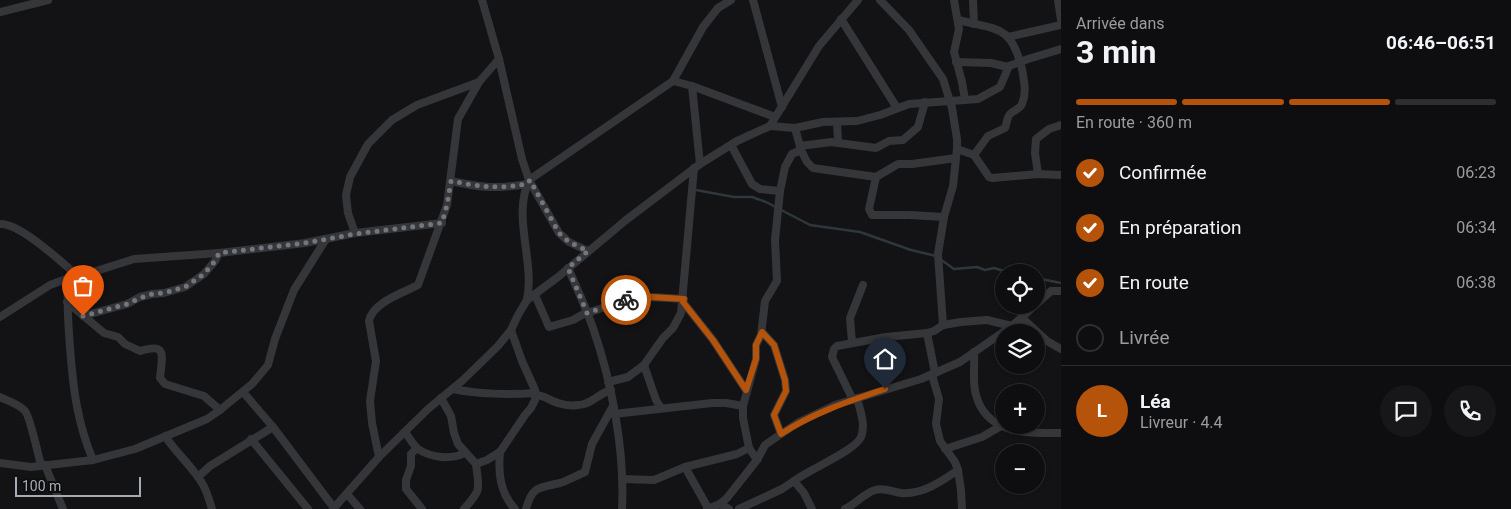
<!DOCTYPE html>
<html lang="fr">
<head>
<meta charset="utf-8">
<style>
	:root { --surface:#0e0e10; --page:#171719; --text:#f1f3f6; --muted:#9b9c9f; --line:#2e2e30; --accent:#b45309 }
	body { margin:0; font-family:Roboto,sans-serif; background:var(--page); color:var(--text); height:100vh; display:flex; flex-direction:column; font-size:19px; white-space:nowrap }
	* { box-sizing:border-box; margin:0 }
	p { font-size:16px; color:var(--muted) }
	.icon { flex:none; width:28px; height:28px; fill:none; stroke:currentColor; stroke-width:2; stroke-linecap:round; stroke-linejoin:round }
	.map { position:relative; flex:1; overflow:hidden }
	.sheet { display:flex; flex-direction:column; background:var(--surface); width:450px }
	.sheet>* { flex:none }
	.controls { position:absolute; left:995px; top:264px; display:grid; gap:10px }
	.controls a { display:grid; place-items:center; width:50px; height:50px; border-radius:50%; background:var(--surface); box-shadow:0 1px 4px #0004,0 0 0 1px var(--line); font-size:25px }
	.scale { position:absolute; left:15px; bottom:12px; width:126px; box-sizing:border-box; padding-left:5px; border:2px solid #a6acb3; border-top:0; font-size:14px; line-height:18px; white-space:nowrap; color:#a6acb3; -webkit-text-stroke:4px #0e0e0f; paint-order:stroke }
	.pin { position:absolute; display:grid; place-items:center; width:42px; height:42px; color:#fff; margin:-51px -21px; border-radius:50% 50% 50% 0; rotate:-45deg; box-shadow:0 0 5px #0007 }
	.pin .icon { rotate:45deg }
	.courier { position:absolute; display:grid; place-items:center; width:50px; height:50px; margin:-25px; border:4px solid #b45309; border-radius:50%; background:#fff; color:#222; box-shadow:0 1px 6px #0007 }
	.summary em { font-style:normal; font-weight:700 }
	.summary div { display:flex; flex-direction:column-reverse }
	.summary { display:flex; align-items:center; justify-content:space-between; height:85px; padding:0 15px }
	h1 { font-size:32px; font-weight:700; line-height:38px }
	.bar { display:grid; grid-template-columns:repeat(4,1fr); gap:8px 5px; align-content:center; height:60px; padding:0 15px }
	.bar i { height:6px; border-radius:4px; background:var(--line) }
	.bar .selected { background:var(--accent) }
	.bar p { grid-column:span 4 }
	.line { display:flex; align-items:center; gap:12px; padding:0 15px; border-top:1px solid var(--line) }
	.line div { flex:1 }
	.round { display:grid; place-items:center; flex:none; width:52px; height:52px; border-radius:26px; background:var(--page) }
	ol { padding:0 15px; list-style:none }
	li { display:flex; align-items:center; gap:15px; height:55px }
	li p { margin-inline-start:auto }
	li .icon { padding:5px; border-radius:50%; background:var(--accent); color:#fff; stroke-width:4 }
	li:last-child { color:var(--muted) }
	li i { width:28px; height:28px; border:2px solid var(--line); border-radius:50% }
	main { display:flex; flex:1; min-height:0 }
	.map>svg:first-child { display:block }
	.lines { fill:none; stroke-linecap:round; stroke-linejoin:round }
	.stream { stroke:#2e373c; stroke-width:2.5 }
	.street { stroke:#353639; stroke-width:8 }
	.done { stroke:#73767c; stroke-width:5; stroke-dasharray:0 9 }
	.route { stroke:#b45309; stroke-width:6 }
</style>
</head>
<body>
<main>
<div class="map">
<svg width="1061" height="509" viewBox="0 0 1061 509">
	<rect width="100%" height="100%" fill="#131315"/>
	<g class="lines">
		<g class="stream">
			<path d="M696,190L734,197H752L766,202L810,225L860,232L911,250L936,256"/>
			<path d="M940,259L954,269L977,267L985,270L994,268L1007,272"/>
			<path d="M1036,278L1061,283"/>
		</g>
		<g class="street">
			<path d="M482,0L499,59L522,159L529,180L559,233L569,242L588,251"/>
			<path d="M753,0L782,107"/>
			<path d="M880,0L909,30L943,79L952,108L957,139V149L953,186L944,217L938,254L943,325"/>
			<path d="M954,0L959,29L954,52L962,82L965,100"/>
			<path d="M973,0L974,24"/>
			<path d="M1058,0L1061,20"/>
			<path d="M0,12L48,0"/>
			<path d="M841,19L897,108"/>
			<path d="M958,20C998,30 1011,25 1022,69C1024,81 1027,92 1022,104C1020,109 1014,110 1010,114C1007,117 1007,123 1005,128L988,136L974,155"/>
			<path d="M1008,37L1061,25"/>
			<path d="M956,62L991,63L1008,67"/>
			<path d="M673,81L692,86L775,117"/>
			<path d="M837,122L838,143"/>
			<path d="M770,126L795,128L823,122L857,121L880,115L909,104L978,99L1000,87L1009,66L1028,59L1061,49"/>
			<path d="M731,145L752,184L760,189L780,191"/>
			<path d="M800,146L831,142L876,148L889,141L903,140L918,127L925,102"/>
			<path d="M957,149L974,155L989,177L992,178L1038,174L1061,175"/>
			<path d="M801,150L807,162L813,168L876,177L898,164H912L956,158"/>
			<path d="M700,164L737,141L770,126L819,46L858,0"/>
			<path d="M1038,174L1035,153L1036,139L1049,129L1061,125"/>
			<path d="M876,177L869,209L872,215H910L944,217"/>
			<path d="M451,181C482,188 496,189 527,184"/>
			<path d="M0,224C20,223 60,261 77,275"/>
			<path d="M355,233L348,213L346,195L350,177L368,144L392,120L417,105L479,82"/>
			<path d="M568,268C577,288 586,308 593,328C612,383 625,451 622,509"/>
			<path d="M68,278C67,301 68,324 70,347C73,388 77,422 93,460"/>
			<path d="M535,295L549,327L573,320L587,312"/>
			<path d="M527,300C535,260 512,218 529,180L673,81L703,27L718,8L731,0"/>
			<path d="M67,302L104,333L118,337L125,344L140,351C168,342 162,356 160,378L165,384L204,396L220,410"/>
			<path d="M683,302L713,340L746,390"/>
			<path d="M587,313L624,301L651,297L684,299"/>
			<path d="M83,316L127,304L140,297L152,294L164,293L185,287L204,274L215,261L219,253"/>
			<path d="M0,317L50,285L77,275L93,272L134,259L219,253L305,243L355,233L442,223"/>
			<path d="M1022,318L1047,341L1061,349"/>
			<path d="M762,332L774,345L785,380L786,391L774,415L781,434"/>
			<path d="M927,333L935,373"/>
			<path d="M852,342L850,318L863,285"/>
			<path d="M974,352C975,366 972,382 976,395C987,435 1028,433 1061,433"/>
			<path d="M644,365L656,400L661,408"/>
			<path d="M932,375L939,399L936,424L940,441L955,462L958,470L961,490L962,509"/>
			<path d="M608,382L628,377L644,365L663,338L673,328L681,313L694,168"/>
			<path d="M453,389C477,394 510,395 535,393"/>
			<path d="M243,392L273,427L334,508"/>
			<path d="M536,395C544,395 550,401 558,403C564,405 572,406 578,405C591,405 599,393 611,390"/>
			<path d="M0,397C8,401 19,404 25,411C30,416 38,455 41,465"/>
			<path d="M441,398L451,416L454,433L458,444L476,464"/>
			<path d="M853,400L832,357L834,349L837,346L886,337L927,333L934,331L943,325L961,322L987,320L1012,326"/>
			<path d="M614,414L712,403H726L743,406"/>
			<path d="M405,432C409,437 413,445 418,449C432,458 450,460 465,453"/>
			<path d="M165,436C176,453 192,466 202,483C207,491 209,500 212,509"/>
			<path d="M251,439L308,509"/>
			<path d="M417,448L411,454V466L406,480V489L422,509"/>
			<path d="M945,449L982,437L1001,426"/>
			<path d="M500,452C498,473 500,493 515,509"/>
			<path d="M379,457L428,409L463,380L498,346L511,330L518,315L527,300L558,277L626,220L700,164L692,86"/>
			<path d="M757,460L749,448L743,418V406L756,359V345L761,335L765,301L777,281L775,240L780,191L785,167L792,154L801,150L795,128"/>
			<path d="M0,463L31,467L93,460L135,449L207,419L220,410L252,384L268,365L275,339L294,290L326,239"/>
			<path d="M45,465L63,509"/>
			<path d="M685,467L708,508"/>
			<path d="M198,477L210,466L273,427"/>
			<path d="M622,479L654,480L685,467L737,454L749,448"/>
			<path d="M794,481C808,470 855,451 861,437C866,425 860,410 857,398"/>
			<path d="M347,494L360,509"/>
			<path d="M720,504L729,509"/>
			<path d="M333,509L379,457L372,423L370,401L376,361L369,321C373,302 403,293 418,285L447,205L458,119L479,82L499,59"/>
			<path d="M464,509C482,489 479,490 476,464L487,460L500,452L525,415L531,408L535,400V390L522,361L511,330"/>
			<path d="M526,509C532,486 539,488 560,483C566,481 578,475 585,472L592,444L613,406"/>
			<path d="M707,509L720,504L727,498L757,460L765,445L781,434L799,422L835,405L921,379L960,362L1012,326L1051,291H1061"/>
			<path d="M739,509L782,489L794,481L804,493L812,509"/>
			<path d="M845,509C856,504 863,494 875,490C885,487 891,492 901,493C922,495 942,481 958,470"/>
		</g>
	</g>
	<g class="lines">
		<path class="done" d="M83,316L127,304L140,298L152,294L164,293L185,287L204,274L215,261L219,253L305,243L355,234L442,223L447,205L451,181C482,187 496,189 527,184L530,180L559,233L569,242L588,251L568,268L587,313L626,300"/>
		<path class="route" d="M626,300L651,297L684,299L683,302L713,340L746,390L756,359V345L762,332L774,345L785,380L786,391L774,415L781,434C813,413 849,401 885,389"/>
	</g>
</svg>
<div class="controls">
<a><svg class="icon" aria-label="locate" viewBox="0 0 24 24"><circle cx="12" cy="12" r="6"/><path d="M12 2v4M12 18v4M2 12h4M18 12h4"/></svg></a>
<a><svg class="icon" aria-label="layers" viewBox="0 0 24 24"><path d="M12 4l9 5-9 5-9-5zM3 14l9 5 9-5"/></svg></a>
<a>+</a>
<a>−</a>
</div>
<div class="scale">100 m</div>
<div class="pin" style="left:83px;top:316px;background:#ea580c"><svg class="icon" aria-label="bag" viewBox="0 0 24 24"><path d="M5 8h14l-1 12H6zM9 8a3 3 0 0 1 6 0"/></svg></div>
<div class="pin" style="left:885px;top:389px;background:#1f2937"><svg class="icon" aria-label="home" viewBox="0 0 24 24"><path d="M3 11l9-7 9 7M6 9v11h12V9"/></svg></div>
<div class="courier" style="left:626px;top:300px"><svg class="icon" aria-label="bike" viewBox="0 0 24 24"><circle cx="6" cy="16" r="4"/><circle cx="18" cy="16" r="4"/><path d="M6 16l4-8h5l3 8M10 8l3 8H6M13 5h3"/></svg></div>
</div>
<section class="sheet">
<div class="summary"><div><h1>3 min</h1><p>Arrivée dans</p></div><em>06:46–06:51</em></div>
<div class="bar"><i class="selected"></i><i class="selected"></i><i class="selected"></i><i></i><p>En route · 360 m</p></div>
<ol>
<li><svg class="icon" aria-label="check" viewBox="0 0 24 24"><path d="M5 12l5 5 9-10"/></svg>Confirmée<p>06:23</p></li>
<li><svg class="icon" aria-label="check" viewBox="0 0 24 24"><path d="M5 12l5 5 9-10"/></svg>En préparation<p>06:34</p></li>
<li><svg class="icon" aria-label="check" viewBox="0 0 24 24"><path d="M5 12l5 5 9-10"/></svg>En route<p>06:38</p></li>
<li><i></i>Livrée</li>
</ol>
<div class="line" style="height:90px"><b class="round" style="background:var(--accent);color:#fff">L</b><div><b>Léa</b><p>Livreur · 4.4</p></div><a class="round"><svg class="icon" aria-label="chat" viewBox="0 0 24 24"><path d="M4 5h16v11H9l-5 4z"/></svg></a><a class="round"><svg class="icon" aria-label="phone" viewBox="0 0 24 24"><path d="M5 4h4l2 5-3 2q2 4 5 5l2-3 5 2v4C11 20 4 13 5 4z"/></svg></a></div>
</section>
</main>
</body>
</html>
